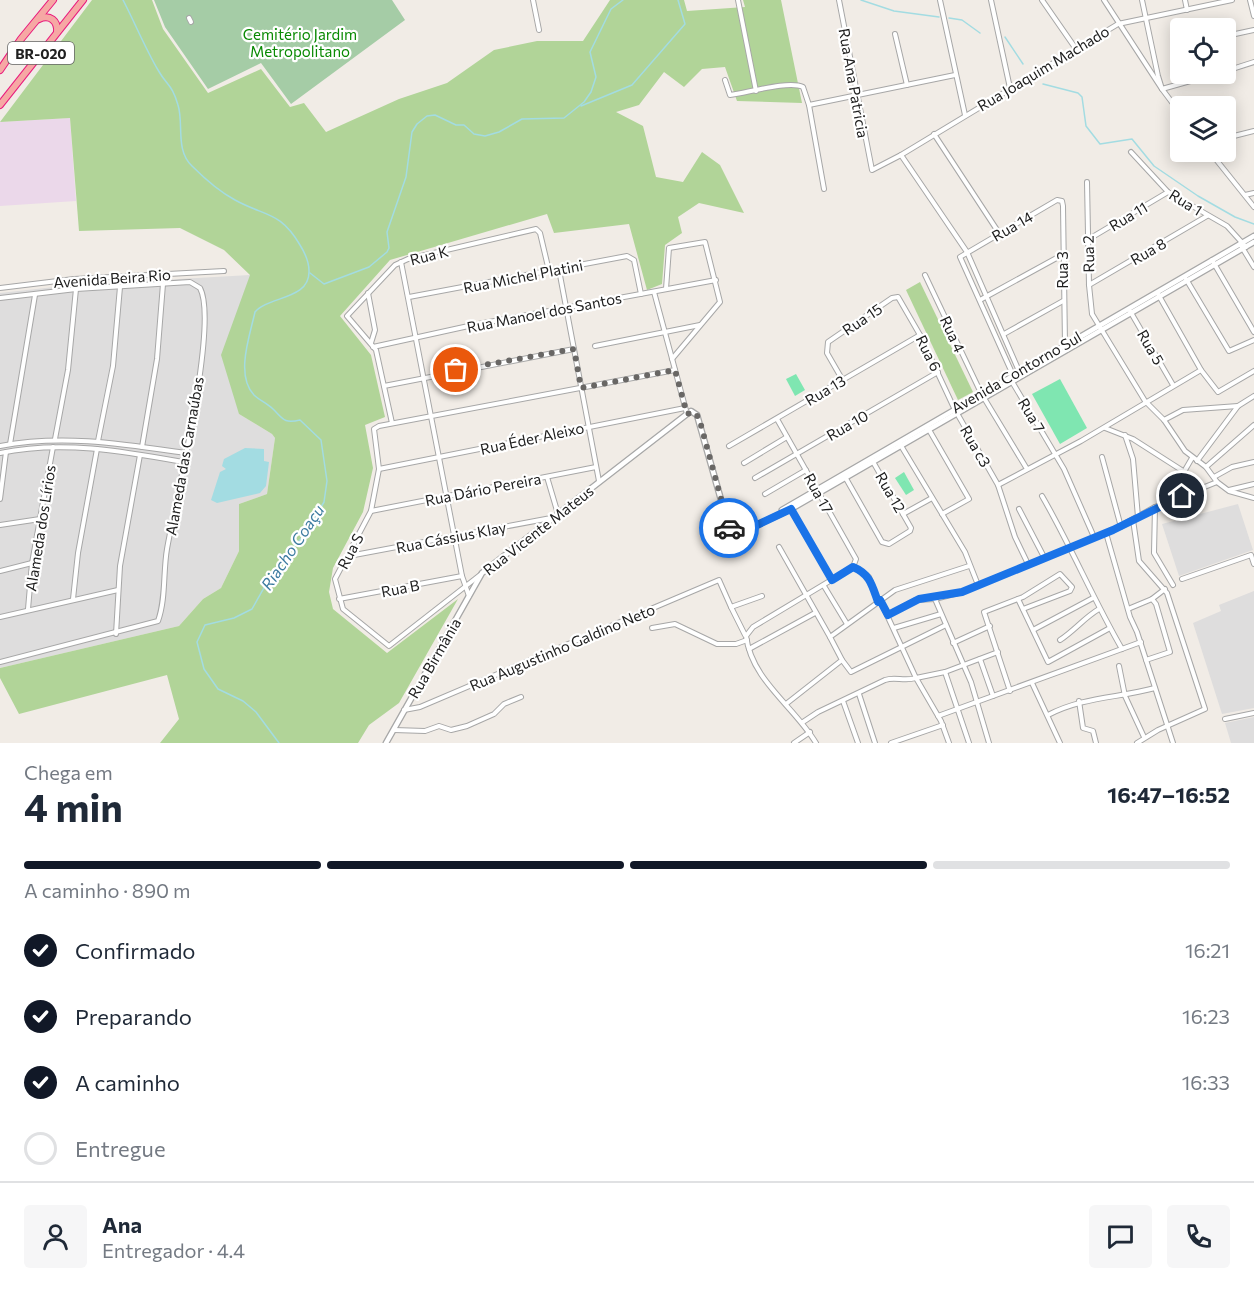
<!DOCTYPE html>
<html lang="pt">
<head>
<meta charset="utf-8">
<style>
	:root { --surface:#fff; --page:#f6f6f7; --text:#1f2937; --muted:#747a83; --line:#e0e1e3; --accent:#111827 }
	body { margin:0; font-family:Commissioner,sans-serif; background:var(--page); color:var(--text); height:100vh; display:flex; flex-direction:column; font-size:22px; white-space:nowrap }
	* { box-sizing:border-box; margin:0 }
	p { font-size:20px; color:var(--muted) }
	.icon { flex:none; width:33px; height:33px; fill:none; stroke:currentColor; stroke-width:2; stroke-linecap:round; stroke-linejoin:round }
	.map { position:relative; height:743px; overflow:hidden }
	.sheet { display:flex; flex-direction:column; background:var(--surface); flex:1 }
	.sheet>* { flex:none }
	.fabs { position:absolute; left:1170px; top:18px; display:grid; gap:12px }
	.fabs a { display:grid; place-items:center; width:66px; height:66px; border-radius:6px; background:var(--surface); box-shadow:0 3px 15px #0003; font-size:30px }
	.pin { position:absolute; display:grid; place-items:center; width:51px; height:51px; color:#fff; margin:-26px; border:3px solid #fff; border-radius:50%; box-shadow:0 2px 6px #0007 }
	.courier { position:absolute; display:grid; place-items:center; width:60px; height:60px; margin:-30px; border:4px solid #1a73e8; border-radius:50%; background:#fff; color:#222; box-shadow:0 2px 8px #0007 }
	.summary em { font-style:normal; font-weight:700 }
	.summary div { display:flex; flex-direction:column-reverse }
	.summary { display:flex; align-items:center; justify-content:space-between; height:102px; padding:0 24px }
	h1 { font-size:39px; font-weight:700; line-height:45px }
	.bar { display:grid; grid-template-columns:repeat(4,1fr); gap:9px 6px; align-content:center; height:72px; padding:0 24px }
	.bar i { height:8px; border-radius:4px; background:var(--line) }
	.bar .active { background:var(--accent) }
	.bar p { grid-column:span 4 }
	.line { display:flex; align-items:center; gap:15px; padding:0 24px; border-top:2px solid var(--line) }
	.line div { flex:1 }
	.round { display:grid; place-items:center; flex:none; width:63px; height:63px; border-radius:6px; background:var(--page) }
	ol { padding:0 24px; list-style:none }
	li { display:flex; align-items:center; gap:18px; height:66px }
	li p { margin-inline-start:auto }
	li .icon { padding:6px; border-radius:50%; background:var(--accent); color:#fff; stroke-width:4 }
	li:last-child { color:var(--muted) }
	li i { width:33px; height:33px; border:3px solid var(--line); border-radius:50% }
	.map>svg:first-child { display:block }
	.residential { fill:#dedddd }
	.industrial { fill:#ebd8ea }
	.forest { fill:#b1d498 }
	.cemetery { fill:#a5cca6 }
	.pitch { fill:#7fe6b1 }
	.water { fill:#a3dce2 }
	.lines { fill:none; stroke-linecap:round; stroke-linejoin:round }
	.stream { stroke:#a3dce2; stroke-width:1.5 }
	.minor-casing { stroke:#a7a7a7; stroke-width:6 }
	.tertiary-casing { stroke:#a7a7a7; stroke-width:7 }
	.trunk-casing { stroke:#e9197c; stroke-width:8 }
	.minor { stroke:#fff; stroke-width:4 }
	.tertiary { stroke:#fff; stroke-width:4.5 }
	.trunk { stroke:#f6a8a4; stroke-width:6 }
	.done { stroke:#696765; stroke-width:6; stroke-dasharray:0 10.8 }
	.route { stroke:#1a73e8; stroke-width:8 }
	.labels { text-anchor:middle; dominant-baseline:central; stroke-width:4.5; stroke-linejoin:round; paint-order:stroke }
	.shield { fill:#fff; stroke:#636363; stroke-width:1.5 }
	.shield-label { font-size:14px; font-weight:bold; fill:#202020 }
	.park-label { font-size:15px; fill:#098a03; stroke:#fff }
	.street-label { font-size:15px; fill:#202020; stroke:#fff }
	.water-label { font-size:16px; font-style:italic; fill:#3c7ba0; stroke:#fff }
</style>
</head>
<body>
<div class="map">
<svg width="1254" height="743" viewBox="0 0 1254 743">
	<rect width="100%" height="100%" fill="#f1ece6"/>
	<g class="residential">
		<path d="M250,275L239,414L272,434L275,438L267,494L239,504V551L221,588L203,599L179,626L0,668V293L72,285Z"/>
		<path d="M1238,504L1253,550L1179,576L1162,524Z"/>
		<path d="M1254,591V708L1222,714L1193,623L1221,611L1219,605Z"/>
		<path d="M1254,717V743H1231L1225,723Z"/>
	</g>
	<path class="industrial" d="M70,118L76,201L0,206V122Z"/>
	<g class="forest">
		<path d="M92,0H152L163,29L208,93L261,69L290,107L304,103L326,132L399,99L447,83L494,50L537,41H583L610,0H684L687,11L745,7L743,0H781L802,103L737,101L725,67L702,69L684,87L664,72L639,105L616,112L643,126L656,177L683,182L702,152L720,165L744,213L699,203L678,217L682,233L665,245L662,284L647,290L629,224L554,233L547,214L390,260L340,316L371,355L385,417L365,425L373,468L363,512L333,568L329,592L333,609L387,653L458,599L399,703L369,725L358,743H160L179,719L167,675L19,714L0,678V668L179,626L203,599L221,588L239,551V504L267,494L275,438L272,434L239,414L221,355L250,275L224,250L180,228L79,231L70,118L0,122Z"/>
		<path d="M920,282L973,392L958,400L906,290Z"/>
	</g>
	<path class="cemetery" d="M154,0H392L405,20L291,104L261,63L208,89L165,27Z"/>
	<g class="pitch">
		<path d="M796,374L805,390L795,396L786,379Z"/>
		<path d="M1060,379L1087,428L1060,444L1032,394Z"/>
		<path d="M904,472L914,490L906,495L895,478Z"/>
	</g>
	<path class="water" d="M245,448L264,449V461L269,462L266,486L260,493L217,503L211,500L220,472L226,469L222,466L224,459Z"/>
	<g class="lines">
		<g class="stream">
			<path d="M123,0C135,23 145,48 158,70C167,86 172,84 178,105C184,124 175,150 192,166C203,177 220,192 235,200C266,217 280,211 300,245C305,253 309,261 309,271C310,300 268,296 255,312C250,335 235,375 254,395C259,400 267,403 273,409C283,419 284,424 300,420L321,440L327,481L324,502L306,533L274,570L252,609L234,618L205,625L197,642L204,669L218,689L243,701L256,712L279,743"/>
			<path d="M861,0L894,11L939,17"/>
			<path d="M949,18L962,20L980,33"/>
			<path d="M1005,37L1023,64"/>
			<path d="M1043,84L1078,93L1082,97L1086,126L1100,144L1132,139L1154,166L1198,196L1235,217L1254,224"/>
			<path d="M581,106L632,85L685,24L678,0"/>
			<path d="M310,273L324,284L369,267L387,252L389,248L387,232L406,177L412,132L417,124L427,116L435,115L456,125H464L474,134L485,136L499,132L522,119L564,118L584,102L591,92L596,77L590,52L611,9L623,0"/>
		</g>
		<defs>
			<g id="minor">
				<path d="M533,0L539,30"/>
				<path d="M738,0L756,91"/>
				<path d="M839,0L872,170L901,155L1118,24L1232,0"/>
				<path d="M940,0L965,115"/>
				<path d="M991,0L1010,88"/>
				<path d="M1042,0L1076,49"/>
				<path d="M1104,0L1162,89L1215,74"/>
				<path d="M1142,0L1158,76L1162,89L1180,113"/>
				<path d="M1185,0L1187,10"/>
				<path d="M1250,0L1254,16"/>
				<path d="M189,18L191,22"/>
				<path d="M895,34L907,85"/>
				<path d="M1226,36L1254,30"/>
				<path d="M1226,71L1254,62"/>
				<path d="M725,80L730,95C747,93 789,80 803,87L809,105L824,189"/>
				<path d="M809,105L955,75"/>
				<path d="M934,134L999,233"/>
				<path d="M1226,138L1254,131"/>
				<path d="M1131,152L1168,192L1227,226L1246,247"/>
				<path d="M1210,152L1254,207"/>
				<path d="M901,155L967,252L1019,371"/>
				<path d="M1087,182L1089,285L1092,314L1145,401L1164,420L1185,451L1206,467L1217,482L1229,491L1254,498"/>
				<path d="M1245,195L1254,193"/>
				<path d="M1089,239L1168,192"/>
				<path d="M1240,244L1254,267"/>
				<path d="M1212,260L1254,332"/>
				<path d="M401,262L462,576L469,596"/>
				<path d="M559,270L599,481"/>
				<path d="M925,275L981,393L1027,469"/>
				<path d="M1186,279L1229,351L1254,340"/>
				<path d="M1089,285L1207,216"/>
				<path d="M0,288L74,279L224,271"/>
				<path d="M666,289L669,248L705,242L720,302L672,359"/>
				<path d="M654,292L687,414"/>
				<path d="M368,293L375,330L371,343"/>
				<path d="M409,297L627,256L634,260L641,294"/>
				<path d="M0,298L76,289L190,282L200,288C219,323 175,502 167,549C163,572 166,599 158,621L0,662"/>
				<path d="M980,300L1062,255"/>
				<path d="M1130,311L1173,385"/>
				<path d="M1004,334L1063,301"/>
				<path d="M595,346L700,325"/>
				<path d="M373,347L473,325L716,280"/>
				<path d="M1201,370L1218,392L1254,371"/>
				<path d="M1013,375L960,257L1057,200L1062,201L1063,206L1065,344"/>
				<path d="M842,379L827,353L828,342L892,298L898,297L920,335L954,408L998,485L1015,537L1028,564"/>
				<path d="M1011,380L1064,469L1094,537"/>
				<path d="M384,386L574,349"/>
				<path d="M777,419L856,559L853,567"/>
				<path d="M1164,420L1183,410L1238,406"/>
				<path d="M392,423L376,350L347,316L395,265L408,259L536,229L540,233L549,271"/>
				<path d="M928,428L969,499L942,514"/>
				<path d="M1105,428L1133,439L1183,471"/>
				<path d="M1125,435L1133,459L1138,517"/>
				<path d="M55,439L68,370L76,289"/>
				<path d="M98,441L113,366L120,287"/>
				<path d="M10,444L35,295"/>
				<path d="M900,444L965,552L978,585L1113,530L1155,507L1217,482"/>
				<path d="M0,446C63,434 123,444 185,453"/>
				<path d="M729,446L920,335"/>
				<path d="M142,447L157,359L163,284"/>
				<path d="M0,453C61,440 122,451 183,462"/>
				<path d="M1102,457L1121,527"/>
				<path d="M1197,461L1238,406L1254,396"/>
				<path d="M744,463L787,437"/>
				<path d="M1206,467L1254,425"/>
				<path d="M379,469L685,408"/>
				<path d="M844,475L882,542L889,544L910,531L911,528L872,460"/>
				<path d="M547,477L558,514"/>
				<path d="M1214,477L1232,467L1254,462"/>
				<path d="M755,478L938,372"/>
				<path d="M998,485L1081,441L1201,370L1158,294"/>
				<path d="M1229,490L1254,484"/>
				<path d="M765,494L806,470"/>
				<path d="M1042,496C1071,546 1093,599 1122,649"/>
				<path d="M0,499L6,452"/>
				<path d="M1167,501L1192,458"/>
				<path d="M1155,507L1154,553L1173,585"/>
				<path d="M790,508L832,580"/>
				<path d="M1019,509L1044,557"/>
				<path d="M371,511L596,467"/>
				<path d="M903,514L932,498"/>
				<path d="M1133,520L1139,561L1167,593L1205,709L1158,730L1137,743"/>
				<path d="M0,525L40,519"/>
				<path d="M1106,533L1130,617L1137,632L1173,743"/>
				<path d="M779,547L830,637"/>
				<path d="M349,556L551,518"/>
				<path d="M853,567L869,577L878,601"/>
				<path d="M0,571L32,563"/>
				<path d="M480,575L389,646L343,609L335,579L371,511L379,469L374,429L379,426L675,370"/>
				<path d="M1182,579L1251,555L1254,564"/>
				<path d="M978,585L962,592L935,599L971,682L989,743"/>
				<path d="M824,586L847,624"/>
				<path d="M73,599L78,553L97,449"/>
				<path d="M339,599L462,576"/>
				<path d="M1018,599L1048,662L1110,628"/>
				<path d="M1152,599L1165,589"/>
				<path d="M731,607L745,635"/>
				<path d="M28,609L32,563L53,447"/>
				<path d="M1128,609L1152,599L1156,604L1170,652L1146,660"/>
				<path d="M888,615L916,600L935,599"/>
				<path d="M0,617L118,590"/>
				<path d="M652,628L675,624L717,644H736L747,640"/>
				<path d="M894,628L941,614"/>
				<path d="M1033,630L1093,598"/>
				<path d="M116,634L120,566L140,455"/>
				<path d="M1060,640C1075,630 1084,618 1099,609"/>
				<path d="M953,643L990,626"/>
				<path d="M749,649L815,613"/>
				<path d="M980,659L993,696"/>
				<path d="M842,660L851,672L946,625"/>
				<path d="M1119,666L1125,696L1144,737"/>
				<path d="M945,672L969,743"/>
				<path d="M1032,683L1060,743"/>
				<path d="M1010,691L984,612L1023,597L1060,574L1072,587L1070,591L1023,609"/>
				<path d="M859,694L875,743"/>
				<path d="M843,701L858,743"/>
				<path d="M1079,701L1083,728L1093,731L1096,743"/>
				<path d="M786,704L842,660L830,637L895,590L969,566"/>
				<path d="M404,710L420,707L719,580L731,607L762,596"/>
				<path d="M1048,715C1082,697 1118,698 1155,688"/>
				<path d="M938,716L1141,642"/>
				<path d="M1225,719L1254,713"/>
				<path d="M803,722L818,712L885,680C896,676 903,682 916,678L880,600"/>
				<path d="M394,730L425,731L439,726L451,730L467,726L494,714L504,704L521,697"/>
				<path d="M794,743L810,732"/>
				<path d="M816,743C794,706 752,681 746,636L753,627L853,567"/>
				<path d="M891,743L943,725"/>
				<path d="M949,743L941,721L916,678L945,672L998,652"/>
			</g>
			<g id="tertiary">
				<path d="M782,510L1254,236"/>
				<path d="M386,743L482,573L687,414L691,411L697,415L729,528L733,533H740L791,509L1254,242"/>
			</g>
			<g id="trunk">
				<path d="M39,19C50,14 58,21 57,32"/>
				<path d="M0,70L21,39L53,0"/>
				<path d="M0,105L83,0"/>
			</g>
		</defs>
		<use href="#minor" class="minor-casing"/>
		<use href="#tertiary" class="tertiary-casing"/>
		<use href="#trunk" class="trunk-casing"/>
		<use href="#minor" class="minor"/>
		<use href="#tertiary" class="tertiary"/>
		<use href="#trunk" class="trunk"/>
	</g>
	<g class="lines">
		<path class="done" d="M456,370L574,349L581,388L675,370L687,414L694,412L699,418L729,528"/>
		<path class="route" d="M729,528L733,533H740L791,509L832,580L853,567C870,574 872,585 878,602L880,600L888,615L919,599L962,592L1113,530L1182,496"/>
	</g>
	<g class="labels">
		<rect class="shield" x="8" y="42" width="66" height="22" rx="4.5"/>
		<g class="shield-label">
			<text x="41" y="53">BR-020</text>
		</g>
		<g class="park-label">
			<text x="300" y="34">Cemitério Jardim<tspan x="300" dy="17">Metropolitano</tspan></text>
		</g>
		<g class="street-label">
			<text transform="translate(1043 68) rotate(-31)">Rua Joaquim Machado</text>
			<text transform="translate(854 83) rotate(80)">Rua Ana Patricia</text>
			<text transform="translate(1186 202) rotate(32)">Rua 1</text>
			<text transform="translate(1128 216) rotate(-31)">Rua 11</text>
			<text transform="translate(1012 226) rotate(-30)">Rua 14</text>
			<text transform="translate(1148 251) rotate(-30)">Rua 8</text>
			<text transform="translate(1088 254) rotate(-91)">Rua 2</text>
			<text transform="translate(429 255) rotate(-14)">Rua K</text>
			<text transform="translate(1062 270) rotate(-90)">Rua 3</text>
			<text transform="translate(523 276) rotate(-11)">Rua Michel Platini</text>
			<text transform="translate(112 278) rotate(-4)">Avenida Beira Rio</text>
			<text transform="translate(544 312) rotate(-11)">Rua Manoel dos Santos</text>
			<text transform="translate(862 319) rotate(-34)">Rua 15</text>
			<text transform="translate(953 334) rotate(65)">Rua 4</text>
			<text transform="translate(1151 347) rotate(60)">Rua 5</text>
			<text transform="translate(929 353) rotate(64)">Rua 6</text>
			<text transform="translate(1016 372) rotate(-30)">Avenida Contorno Sul</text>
			<text transform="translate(825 390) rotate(-31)">Rua 13</text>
			<text transform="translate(1032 415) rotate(59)">Rua 7</text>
			<text transform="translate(847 425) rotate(-30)">Rua 10</text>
			<text transform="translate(532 438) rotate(-12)">Rua Éder Aleixo</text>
			<text transform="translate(976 446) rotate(60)">Rua c3</text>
			<text transform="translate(184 456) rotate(-80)">Alameda das Carnaúbas</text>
			<text transform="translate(483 489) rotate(-11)">Rua Dário Pereira</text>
			<text transform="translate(891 492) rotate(60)">Rua 12</text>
			<text transform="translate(819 493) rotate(61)">Rua 17</text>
			<text transform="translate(40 528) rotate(-81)">Alameda dos Lírios</text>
			<text transform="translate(538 530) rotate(-38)">Rua Vicente Mateus</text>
			<text transform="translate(451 537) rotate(-11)">Rua Cássius Klay</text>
			<text transform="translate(350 551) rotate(-62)">Rua S</text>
			<text transform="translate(400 588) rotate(-11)">Rua B</text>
			<text transform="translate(562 647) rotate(-23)">Rua Augustinho Galdino Neto</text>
			<text transform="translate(434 658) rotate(-60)">Rua Birmânia</text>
		</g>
		<g class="water-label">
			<text transform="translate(292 547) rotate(-56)">Riacho Coaçu</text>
		</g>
	</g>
</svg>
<div class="fabs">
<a><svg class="icon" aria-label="locate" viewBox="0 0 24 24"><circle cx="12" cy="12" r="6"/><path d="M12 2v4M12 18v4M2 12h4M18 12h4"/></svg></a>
<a><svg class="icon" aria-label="layers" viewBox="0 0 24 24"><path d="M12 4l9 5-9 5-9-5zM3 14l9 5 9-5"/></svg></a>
</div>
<div class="pin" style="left:456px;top:370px;background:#ea580c"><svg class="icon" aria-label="bag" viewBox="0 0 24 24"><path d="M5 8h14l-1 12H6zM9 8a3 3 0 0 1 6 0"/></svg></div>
<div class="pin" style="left:1182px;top:496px;background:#1f2937"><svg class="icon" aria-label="home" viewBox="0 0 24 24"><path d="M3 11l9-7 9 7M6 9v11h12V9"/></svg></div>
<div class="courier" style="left:729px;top:528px"><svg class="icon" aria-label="car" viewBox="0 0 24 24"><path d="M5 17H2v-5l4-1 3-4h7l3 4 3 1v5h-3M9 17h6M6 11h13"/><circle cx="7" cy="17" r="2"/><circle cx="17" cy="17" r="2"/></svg></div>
</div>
<section class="sheet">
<div class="summary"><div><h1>4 min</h1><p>Chega em</p></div><em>16:47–16:52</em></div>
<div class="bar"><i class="active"></i><i class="active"></i><i class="active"></i><i></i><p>A caminho · 890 m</p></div>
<ol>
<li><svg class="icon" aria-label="check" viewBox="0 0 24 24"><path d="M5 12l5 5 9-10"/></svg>Confirmado<p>16:21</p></li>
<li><svg class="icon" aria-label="check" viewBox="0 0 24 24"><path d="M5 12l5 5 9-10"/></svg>Preparando<p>16:23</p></li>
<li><svg class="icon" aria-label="check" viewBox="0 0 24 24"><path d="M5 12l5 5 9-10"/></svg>A caminho<p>16:33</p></li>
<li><i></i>Entregue</li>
</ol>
<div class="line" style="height:108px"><a class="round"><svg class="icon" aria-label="person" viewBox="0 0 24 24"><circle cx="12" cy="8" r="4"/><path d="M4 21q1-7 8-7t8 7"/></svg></a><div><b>Ana</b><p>Entregador · 4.4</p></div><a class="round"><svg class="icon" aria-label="chat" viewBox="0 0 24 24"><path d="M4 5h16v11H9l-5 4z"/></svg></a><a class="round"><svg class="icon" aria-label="phone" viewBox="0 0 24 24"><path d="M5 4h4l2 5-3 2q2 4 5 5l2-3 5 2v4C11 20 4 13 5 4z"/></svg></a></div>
</section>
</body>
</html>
